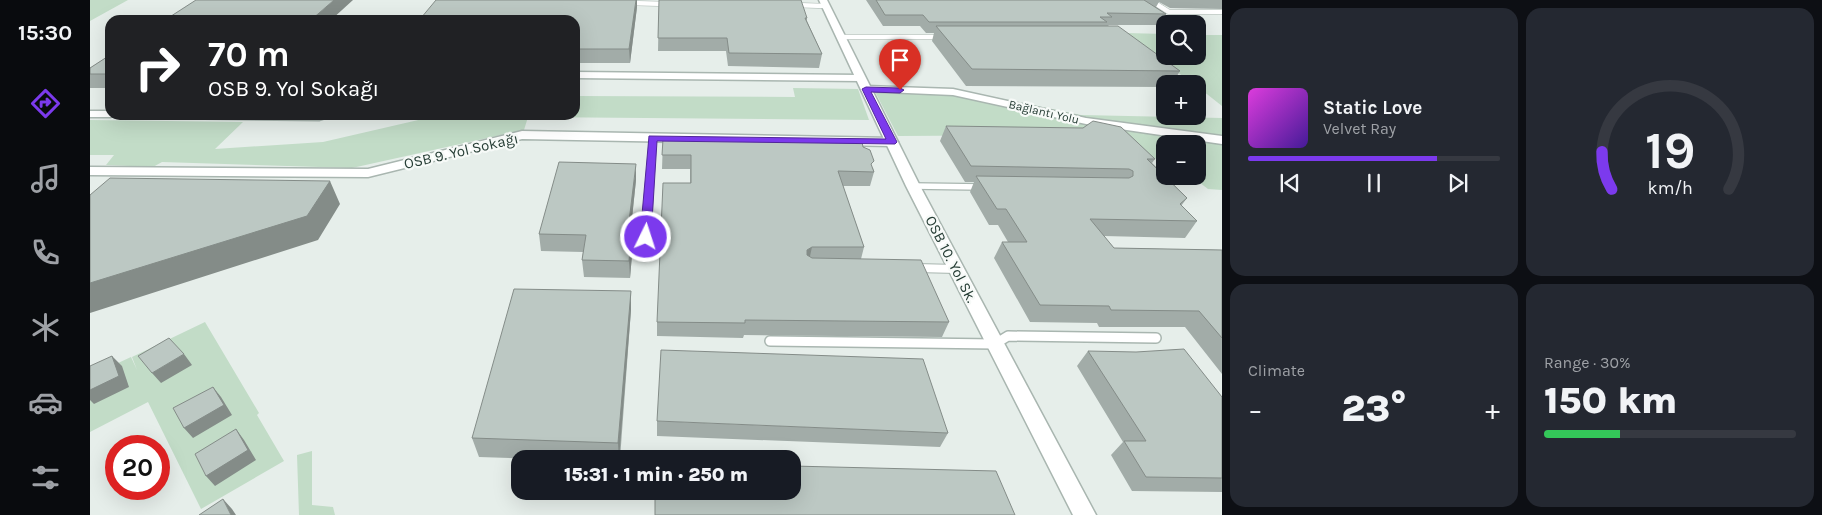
<!DOCTYPE html>
<meta charset="utf-8">
<style>
:root{--surface:#171b24;--page:#242831;--text:#f1f3f6;--muted:#9ea1a6;--line:#363941;--accent:#7c3aed}
body{margin:0;font-family:Karla,sans-serif;background:var(--page);color:var(--text);height:100vh;display:flex;flex-direction:column;font-size:19px;white-space:nowrap}
*{box-sizing:border-box;margin:0}
p{font-size:16px;color:var(--muted)}
.icon{flex:none;width:28px;height:28px;fill:none;stroke:currentColor;stroke-width:2;stroke-linecap:round;stroke-linejoin:round}
.map{position:relative;flex:1;overflow:hidden}
.details{display:flex;flex-direction:column;gap:8px;padding:8px;background:#0d0f14;width:600px}
.details>*{flex:none}
.hud{position:absolute;left:15px;top:15px;width:475px;height:105px;border-radius:15px;box-shadow:0 5px 20px #0002;background:#202124;color:#fff;overflow:hidden}
.tools{position:absolute;left:1066px;top:15px;display:grid;gap:10px}
.tools a{display:grid;place-items:center;width:50px;height:50px;border-radius:10px;background:var(--surface);box-shadow:0 5px 20px #0002;font-size:25px}
.speed{position:absolute;left:15px;top:435px;display:flex;gap:10px;font-size:25px;font-weight:700;text-align:center}
.speed>*{display:grid;place-content:center;width:65px;height:65px;border-radius:50%;background:var(--surface);box-shadow:0 5px 20px #0002;line-height:1}
.speed .limit{border:8px solid #d22;background:#fff;color:#111}
.pin{position:absolute;display:grid;place-items:center;width:42px;height:42px;color:#fff;margin:-51px -21px;border-radius:50% 50% 50% 0;rotate:-45deg;box-shadow:0 0 5px #0007}
.pin .icon{rotate:45deg}
.me{position:absolute;width:55px;margin:-28px;rotate:4deg;stroke-linejoin:round;filter:drop-shadow(0 0 4px #0008)}
.turn{display:flex;align-items:center;gap:18px;height:105px;padding:0 20px;font-size:22px}
.turn .icon{width:65px;height:65px;stroke-width:2.5}
.turn b{display:block;font-size:35px;line-height:42px}
.big{font-size:38px;font-weight:800;line-height:1.1}
.details .widget{flex:1;display:flex;flex-direction:column;justify-content:center;gap:8px;min-width:0;padding:0 18px;border-radius:15px;background:var(--page)}
.details .dial{align-items:center;gap:0}
.dial svg{height:130px;overflow:visible;fill:none;stroke:var(--line);stroke-width:7;stroke-linecap:round;text-anchor:middle}
.dial text{fill:var(--text);stroke:none}
.song{display:flex;align-items:center;gap:15px}
.cover{width:60px;height:60px;border-radius:8px;background:linear-gradient(135deg,hsl(300 70% 55%),hsl(260 70% 35%))}
.played{height:5px;border-radius:2px;background:linear-gradient(90deg,var(--accent) 75%,var(--line) 75%)}
.keys{display:flex;justify-content:space-around;direction:ltr}
.heat{display:flex;justify-content:space-between;align-items:center;font-size:28px;direction:ltr}
.charge{height:8px;border-radius:4px;background:linear-gradient(90deg,#34c759 30%,var(--line) 0)}
.details .tiles{flex:1;display:grid;gap:8px;grid-template-columns:repeat(2,1fr)}
.trip{position:absolute;left:421px;top:450px;width:290px;height:50px;border-radius:15px;background:var(--surface);box-shadow:0 5px 20px #0002;font-weight:800;line-height:50px;text-align:center}
main{display:flex;flex:1;min-height:0}
.dock{display:flex;flex-direction:column;width:90px;justify-content:space-around;align-items:center;background:#090b0e;color:var(--muted)}
.dock .icon{width:35px;height:35px}
.dock .on{color:var(--accent)}
.dock b{font-size:22px;color:var(--text)}
.map>svg:first-child{display:block}
.green{fill:#c2dcc7}
.lines{fill:none;stroke-linecap:round;stroke-linejoin:round}
.service-far3-casing{stroke:#a9b6b0;stroke-width:5.5}
.service-far2-casing{stroke:#a9b6b0;stroke-width:8}
.service-far1-casing{stroke:#a9b6b0;stroke-width:10}
.service-casing{stroke:#a9b6b0;stroke-width:12}
.minor-casing{stroke:#a9b6b0;stroke-width:3}
.tertiary-casing{stroke:#a9b6b0;stroke-width:3}
.service-far3{stroke:#fff;stroke-width:4.5}
.service-far2{stroke:#fff;stroke-width:5.5}
.service-far1{stroke:#fff;stroke-width:8}
.service{stroke:#fff;stroke-width:9}
.minor{fill:#fff;fill-rule:evenodd}
.tertiary{fill:#fff;fill-rule:evenodd}
.wall{fill:#a2aca8}
.shaded-wall{fill:#848c88}
.building{fill:#bcc8c3;stroke:#848c88}
.route{fill:#7c3aed;stroke:#51269a}
.labels{text-anchor:middle;dominant-baseline:central;stroke-width:4.5;stroke-linejoin:round;paint-order:stroke}
.far-street-label{font-size:12px;fill:#273e36;stroke:#f7faf8}
.street-label{font-size:15px;fill:#273e36;stroke:#f7faf8}
</style>
<main>
<nav class="dock">
<b>15:30</b>
<svg class="icon on" aria-label="directions" viewBox="0 0 24 24"><path d="M12 3l9 9-9 9-9-9zM9 14v-3h6M13 9l2 2-2 2"/></svg>
<svg class="icon" aria-label="music" viewBox="0 0 24 24"><path d="M9 18V5l10-2v13"/><circle cx="6" cy="18" r="3"/><circle cx="16" cy="16" r="3"/></svg>
<svg class="icon" aria-label="phone" viewBox="0 0 24 24"><path d="M5 4h4l2 5-3 2q2 4 5 5l2-3 5 2v4C11 20 4 13 5 4z"/></svg>
<svg class="icon" aria-label="climate" viewBox="0 0 24 24"><path d="M12 3v18M4 7l16 10M4 17L20 7"/></svg>
<svg class="icon" aria-label="car" viewBox="0 0 24 24"><path d="M5 17H2v-5l4-1 3-4h7l3 4 3 1v5h-3M9 17h6M6 11h13"/><circle cx="7" cy="17" r="2"/><circle cx="17" cy="17" r="2"/></svg>
<svg class="icon" aria-label="filters" viewBox="0 0 24 24"><path d="M4 7h16M4 17h16"/><circle cx="9" cy="7" r="2"/><circle cx="15" cy="17" r="2"/></svg>
</nav>
<div class="map">
<svg width="1132" height="515" viewBox="0 0 1132 515">
<rect width="100%" height="100%" fill="#e6eeea"/>
<path class="green" d="M 0,0 L 38,0 L 0,21 Z
M 1036,33 L 1075,34 L 1075,56 L 1108,56 L 1108,35 L 1132,35 L 1132,106 L 1108,87 L 1108,84 L 1103,84 Z
M 782,86 L 860,88 L 991,115 L 1132,118 L 1132,190 L 1118,189 L 1101,176 L 1108,176 L 1108,144 L 1075,144 L 1075,162 L 997,135 L 808,136 Z
M 703,88 L 768,89 L 779,120 L 438,117 L 434,130 L 262,168 L 72,162 L 63,167 L 16,165 L 24,155 L 0,155 L 0,120 L 153,122 L 125,149 L 233,142 L 350,115 L 485,115 L 485,96 L 705,97 Z
M 115,322 L 169,413 L 167,415 L 194,461 L 111,509 L 58,402 L 0,432 L 0,376 L 41,357 L 47,370 L 42,357 Z
M 222,451 L 222,505 L 243,507 L 245,515 L 209,515 L 207,455 Z"/>
<g class="lines">
<g class="service-far3-casing">
<path id="service-far3" d="M 1060,0 L 1079,12 L 1132,12
M 538,3 L 579,4
M 703,5 L 736,6
M 1066,15 L 1079,24
M 751,37 L 852,37"/>
</g>
<g class="service-far2-casing">
<path id="service-far2" d="M 823,186 L 892,187
M 559,195 L 563,138"/>
</g>
<g class="service-far1-casing">
<path id="service-far1" d="M 556,237 L 559,194
M 826,268 L 867,269"/>
</g>
<g class="service-casing">
<path id="service" d="M 680,341 L 905,344 L 918,336 L 1066,338"/>
</g>
<g class="minor-casing">
<path id="minor" d="M 485,72 L 770,75 L 775,78 L 770,81 L 485,78 Z
M 776,86 L 863,89 L 996,118 L 1132,136 L 1132,144 L 996,124 L 863,95 L 772,91 L 771,89 Z
M 0,111 L 20,111 L 20,115 L 25,115 L 20,117 L 0,117 Z
M 74,115 L 244,115 L 229,120 L 80,118 Z
M 432,131 L 802,138 L 808,142 L 802,146 L 432,139 L 278,177 L 0,175 L 0,167 L 278,169 Z"/>
</g>
<g class="tertiary-casing">
<path id="tertiary" d="M 729,0 L 737,0 L 830,186 L 1006,515 L 983,515 L 816,186 Z"/>
</g>
<use href="#service-far3" class="service-far3"/>
<use href="#service-far2" class="service-far2"/>
<use href="#service-far1" class="service-far1"/>
<use href="#service" class="service"/>
<use href="#minor" class="minor"/>
<use href="#tertiary" class="tertiary"/>
</g>
<path class="wall" d="M 569,0 L 717,18 L 717,21 L 732,54 L 729,68 L 638,66 L 636,51 L 568,51 Z
M 776,0 L 1132,0 L 1132,9 L 1080,8 L 1069,2 L 1066,7 L 1076,14 L 1070,25 L 1019,25 L 1018,26 L 1090,71 L 1082,84 L 1075,84 L 1075,87 L 876,86 L 842,41 L 844,33 L 836,33 L 830,26 L 793,26 Z
M 547,7 L 540,63 L 485,63 L 485,20 L 331,18 Z
M 20,55 L 20,88 L 0,88 L 0,68 Z
M 856,126 L 1065,159 L 1062,163 L 1097,198 L 1091,206 L 1107,221 L 1095,238 L 1014,236 L 1024,248 L 1132,250 L 1132,374 L 1095,327 L 1009,327 L 1007,323 L 940,322 L 904,258 L 912,242 L 918,242 L 908,225 L 899,225 L 880,192 L 884,182 L 875,182 L 850,141 Z
M 573,139 L 783,168 L 784,172 L 780,186 L 753,186 L 774,247 L 771,259 L 859,322 L 852,337 L 654,335 L 653,338 L 567,336 L 567,322 L 600,183 L 600,169 L 572,169 Z
M 546,180 L 540,238 L 541,238 L 542,255 L 540,278 L 494,277 L 492,260 L 493,252 L 451,251 L 449,234 Z
M 541,291 L 541,310 L 530,459 L 455,459 L 389,457 L 382,438 Z
M 998,351 L 1132,397 L 1132,492 L 1042,491 L 1021,455 L 1033,442 L 987,366 Z
M 567,421 L 858,433 L 850,447 L 567,436 Z"/>
<path class="shaded-wall" d="M 244,0 L 263,0 L 241,20 L 221,20 Z
M 546,0 L 547,0 L 547,7 L 540,63 L 539,49 Z
M 546,164 L 546,180 L 538,255 L 537,238 Z
M 240,181 L 250,204 L 228,240 L 0,313 L 0,283 Z
M 541,238 L 542,255 L 540,278 L 539,261 Z
M 722,247 L 719,261 L 714,265 L 717,250 Z
M 541,291 L 541,310 L 529,459 L 528,443 Z
M 94,354 L 102,365 L 71,383 L 62,373 Z
M 22,356 L 32,366 L 39,387 L 4,404 L 0,400 L 0,390 Z
M 123,387 L 131,397 L 142,415 L 103,438 L 94,428 Z
M 146,429 L 154,440 L 166,460 L 125,486 L 116,476 Z
M 133,499 L 142,509 L 146,515 L 141,515 Z"/>
<path class="building" d="M 106,0 L 244,0 L 221,20 L 75,20 Z
M 346,0 L 546,0 L 539,49 L 485,49 L 485,20 L 255,20 L 257,17 L 331,18 Z
M 569,0 L 711,0 L 717,18 L 715,18 L 732,54 L 639,53 L 637,38 L 568,38 Z
M 786,0 L 1054,0 L 1076,14 L 1017,13 L 1022,17 L 1010,17 L 1017,22 L 839,22 L 833,15 L 795,15 Z
M 846,26 L 1028,26 L 1090,71 L 882,69 Z
M 20,55 L 20,74 L 0,74 L 0,68 Z
M 1003,121 L 1031,127 L 1065,159 L 1057,159 L 1097,198 L 1090,204 L 1107,221 L 1000,219 L 1024,248 L 1132,250 L 1132,338 L 1109,311 L 1021,310 L 1019,306 L 950,305 L 912,242 L 937,242 L 916,209 L 907,209 L 886,176 L 1039,178 L 1043,176 L 1043,171 L 1039,169 L 881,166 L 856,126 L 993,128 Z
M 573,139 L 772,142 L 773,147 L 780,150 L 784,161 L 781,164 L 784,172 L 748,171 L 774,247 L 722,247 L 717,250 L 717,255 L 722,258 L 831,260 L 859,322 L 655,320 L 655,323 L 567,322 L 573,183 L 601,183 L 601,155 L 572,155 Z
M 469,162 L 546,164 L 537,238 L 541,238 L 539,261 L 492,260 L 496,235 L 449,234 Z
M 20,178 L 240,181 L 217,216 L 0,283 L 0,195 Z
M 424,289 L 541,291 L 528,443 L 382,438 Z
M 79,338 L 94,354 L 62,373 L 48,356 Z
M 1094,349 L 1132,397 L 1132,478 L 1056,477 L 1034,441 L 1056,441 L 998,351 L 1046,352 Z
M 571,350 L 833,359 L 858,433 L 567,421 Z
M 22,356 L 29,376 L 0,390 L 0,366 Z
M 123,387 L 134,405 L 94,428 L 83,408 Z
M 146,429 L 158,450 L 116,476 L 105,454 Z
M 702,466 L 906,471 L 925,515 L 565,515 L 565,491 L 702,491 Z
M 133,499 L 141,515 L 109,515 Z"/>
<path class="route" d="M 776,87 L 810,88 L 814,90 L 810,93 L 781,92 L 807,142 L 805,144 L 567,141 L 561,237 L 560,240 L 552,240 L 550,237 L 559,136 L 796,139 L 772,89 Z"/>
<g class="labels">
<g class="far-street-label">
<text transform="translate(954 112) rotate(13)">Bağlantı Yolu</text>
</g>
<g class="street-label">
<text transform="translate(371 151) rotate(-13)">OSB 9. Yol Sokağı</text>
<text transform="translate(861 259) rotate(63)">OSB 10. Yol Sk.</text>
</g>
</g>
</svg>
<div class="tools">
<a><svg class="icon" aria-label="search" viewBox="0 0 24 24"><circle cx="10" cy="10" r="6"/><path d="M15 15l6 6"/></svg></a>
<a>+</a>
<a>−</a>
</div>
<div class="speed"><div class="limit">20</div></div>
<div class="pin" style="left:810px;top:90px;background:#d93025"><svg class="icon" aria-label="arrive" viewBox="0 0 24 24"><path d="M6 21V4h12l-3 4 3 4H6"/></svg></div>
<svg class="me" style="left:556px;top:237px" viewBox="-20 -20 40 40"><circle r="17" fill="#7c3aed" stroke="#fff" stroke-width="3"/><path d="M0-11L8 9 0 5-8 9z" fill="#fff"/></svg>
<div class="trip">15:31 · 1 min · 250 m</div>
<div class="hud">
<div class="turn"><svg class="icon" aria-label="right" viewBox="0 0 24 24"><path d="M7 20v-9h11M14 6l5 5-5 5"/></svg><div><b>70 m</b>OSB 9. Yol Sokağı</div></div>
</div>
</div>
<section class="details">
<div class="tiles">
<div class="widget">
<div class="song"><i class="cover"></i><div><b>Static Love</b><p>Velvet Ray</p></div></div>
<div class="played"></div>
<div class="keys"><svg class="icon" aria-label="previous" viewBox="0 0 24 24"><path d="M18 5L8 12l10 7zM5 5v14"/></svg><svg class="icon" aria-label="pause" viewBox="0 0 24 24"><path d="M8 5v14M16 5v14"/></svg><svg class="icon" aria-label="next" viewBox="0 0 24 24"><path d="M6 5l10 7-10 7zM19 5v14"/></svg></div>
</div>
<div class="widget dial"><svg viewBox="0 0 100 80">
<path d="M14 69A42 42 0 1 1 86 69"/>
<path d="M14 69A42 42 0 0 1 8 46" stroke="#7c3aed"/>
<text x="50" y="56" font-size="32" font-weight="700">19</text>
<text x="50" y="72" font-size="11">km/h</text>
</svg></div>
<div class="widget"><p>Climate</p>
<div class="heat"><a>−</a><b class="big">23°</b><a>+</a></div>
</div>
<div class="widget"><p>Range · 30%</p><b class="big">150 km</b><div class="charge"></div></div>
</div>
</section>
</main>
